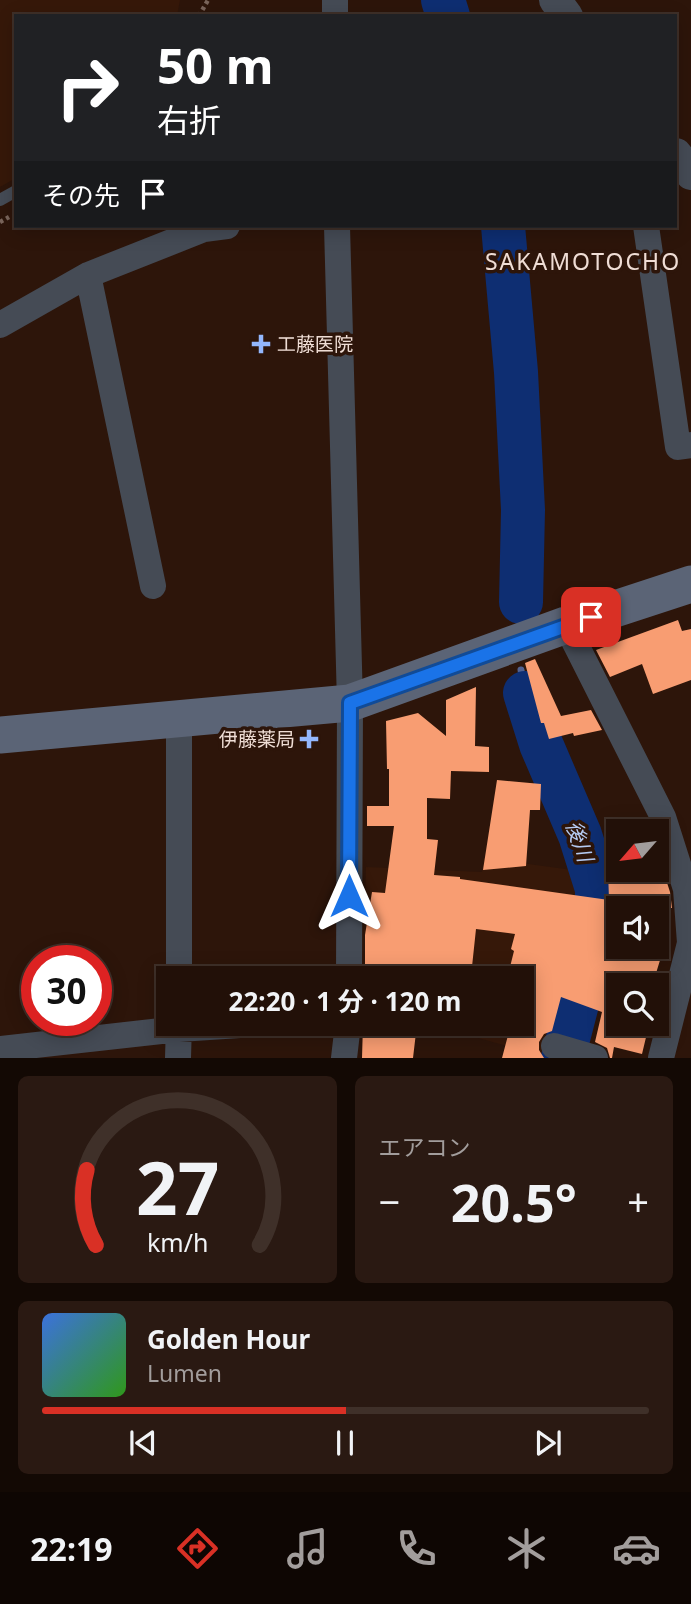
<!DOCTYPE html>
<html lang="ja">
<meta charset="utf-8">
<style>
:root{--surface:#221008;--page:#2a1912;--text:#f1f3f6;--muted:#a29d9c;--line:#3f3029;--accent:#d93025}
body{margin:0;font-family:"Noto Sans","Noto Sans JP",sans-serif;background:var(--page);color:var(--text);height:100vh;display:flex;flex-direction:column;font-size:26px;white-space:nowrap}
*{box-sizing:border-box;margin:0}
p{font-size:23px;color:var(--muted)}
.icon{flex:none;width:38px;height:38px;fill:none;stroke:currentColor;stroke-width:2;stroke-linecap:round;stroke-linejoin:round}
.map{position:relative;height:1058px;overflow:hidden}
.panel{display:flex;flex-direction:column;gap:18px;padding:18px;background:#130904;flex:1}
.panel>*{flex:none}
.guide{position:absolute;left:14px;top:14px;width:663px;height:214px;border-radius:0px;box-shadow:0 4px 18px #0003,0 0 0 2px var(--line);background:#202124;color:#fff;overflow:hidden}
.needle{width:46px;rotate:242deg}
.buttons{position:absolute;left:606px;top:819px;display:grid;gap:14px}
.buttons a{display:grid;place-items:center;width:63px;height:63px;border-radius:0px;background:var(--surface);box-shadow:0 4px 18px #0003,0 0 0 2px var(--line);font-size:35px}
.speed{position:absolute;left:21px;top:945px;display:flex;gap:14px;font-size:35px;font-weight:700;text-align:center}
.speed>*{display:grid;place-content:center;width:91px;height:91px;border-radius:50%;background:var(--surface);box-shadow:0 4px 18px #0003,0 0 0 2px var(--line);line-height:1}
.speed .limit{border:10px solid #d22;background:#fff;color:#111}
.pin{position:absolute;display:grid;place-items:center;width:60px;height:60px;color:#fff;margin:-30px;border-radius:14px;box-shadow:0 4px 10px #0006}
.me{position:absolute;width:77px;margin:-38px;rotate:0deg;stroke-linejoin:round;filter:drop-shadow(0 0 5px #0008)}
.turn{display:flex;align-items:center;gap:24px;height:147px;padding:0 28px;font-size:32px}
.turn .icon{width:91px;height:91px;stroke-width:2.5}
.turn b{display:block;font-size:49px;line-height:60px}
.then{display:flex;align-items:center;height:66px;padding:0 28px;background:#0003;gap:14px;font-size:26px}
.big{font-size:52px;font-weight:700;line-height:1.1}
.panel .tile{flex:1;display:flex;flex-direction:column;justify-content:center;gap:10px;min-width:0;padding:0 24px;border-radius:10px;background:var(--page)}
.panel .dial{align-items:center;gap:0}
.dial svg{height:182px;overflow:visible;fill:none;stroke:var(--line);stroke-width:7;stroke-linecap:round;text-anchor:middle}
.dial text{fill:var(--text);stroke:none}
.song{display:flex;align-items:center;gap:21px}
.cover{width:84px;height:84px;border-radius:10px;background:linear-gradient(135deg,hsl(220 70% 55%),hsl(110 70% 35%))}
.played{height:7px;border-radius:4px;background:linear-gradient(90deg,var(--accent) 50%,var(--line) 50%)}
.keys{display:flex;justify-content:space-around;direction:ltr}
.heat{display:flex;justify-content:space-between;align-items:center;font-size:38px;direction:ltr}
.panel .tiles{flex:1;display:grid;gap:18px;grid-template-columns:1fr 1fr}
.tile:last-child{grid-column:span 2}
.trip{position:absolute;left:156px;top:966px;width:378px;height:70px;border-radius:0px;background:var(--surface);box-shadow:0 4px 18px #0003,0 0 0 2px var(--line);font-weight:700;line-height:70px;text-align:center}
.dock{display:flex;height:112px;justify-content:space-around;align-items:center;background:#0e0603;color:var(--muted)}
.dock .icon{width:49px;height:49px}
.dock .active{color:var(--accent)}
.dock b{font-size:32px;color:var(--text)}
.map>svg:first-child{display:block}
.built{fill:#361809}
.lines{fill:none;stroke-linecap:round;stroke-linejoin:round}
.stream{stroke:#526290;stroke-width:7}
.river{stroke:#0e2e72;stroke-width:44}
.building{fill:#f89d72}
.path{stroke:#7a655b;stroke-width:4.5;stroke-dasharray:3.5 3.5;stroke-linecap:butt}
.service{stroke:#454b55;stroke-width:12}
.minor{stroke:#454b55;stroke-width:26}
.tertiary{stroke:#454b55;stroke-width:32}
.secondary{stroke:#5b6476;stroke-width:37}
.route-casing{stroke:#114b97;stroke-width:18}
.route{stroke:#1a73e8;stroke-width:12}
.poi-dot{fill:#93b7fd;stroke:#2d150a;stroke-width:2.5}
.labels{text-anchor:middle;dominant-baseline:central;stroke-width:7;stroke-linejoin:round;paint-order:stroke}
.poi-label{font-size:19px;fill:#efddd5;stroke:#2d150a;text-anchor:start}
.water-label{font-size:21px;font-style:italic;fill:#b5cbf3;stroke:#2d150a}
.quarter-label{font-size:23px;letter-spacing:2px;fill:#efddd5;stroke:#2d150a}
</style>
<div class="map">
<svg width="691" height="1058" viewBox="0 0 691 1058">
<rect width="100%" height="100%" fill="#2d150a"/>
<path class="built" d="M 0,0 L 180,0 L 177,16 L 16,16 L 16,178 L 0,187 Z
M 484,858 L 580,871 L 586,917 L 578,956 L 550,1058 L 453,1031 L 454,1024 L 522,1024 L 522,978 L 410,978 L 408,943 L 364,932 L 366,867 L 482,872 Z"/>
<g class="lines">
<path class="stream" d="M 521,624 L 521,602
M 521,670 L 525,693"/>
<path class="river" d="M 443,0 L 448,16
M 503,226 L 516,372 L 523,510 L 521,602
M 525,693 L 541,744 L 580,835 L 597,889 L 597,920 L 590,954 L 563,1058"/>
</g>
<path class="building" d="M 678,620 L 682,631 L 691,629 L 691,680 L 653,694 L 642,664 L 610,677 L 596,650 Z
M 535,659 L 561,716 L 591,710 L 602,730 L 574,736 L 573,733 L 549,739 L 544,723 L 541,723 L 525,663 Z
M 476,687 L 475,746 L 489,747 L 489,772 L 451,771 L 450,799 L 427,798 L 427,839 L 438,840 L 434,875 L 460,877 L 460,879 L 609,900 L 608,870 L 656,870 L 656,864 L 661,864 L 670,892 L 672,908 L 618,908 L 618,947 L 627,947 L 661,957 L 653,983 L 618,972 L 618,1024 L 648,1029 L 642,1054 L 614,1047 L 612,1058 L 610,1058 L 607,1048 L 595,1042 L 602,1012 L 561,997 L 552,1031 L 544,1034 L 539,1042 L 539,1050 L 544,1058 L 502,1058 L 511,1024 L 522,1024 L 522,1001 L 528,971 L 510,967 L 514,951 L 511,949 L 515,934 L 476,929 L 471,976 L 465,976 L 465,978 L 365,978 L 365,935 L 372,892 L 385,893 L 394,826 L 367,826 L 367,806 L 389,806 L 389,769 L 387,769 L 386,721 L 418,713 L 446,736 L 446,700 Z
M 497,780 L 541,784 L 540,810 L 530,810 L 526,866 L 483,870 Z
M 363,1024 L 417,1024 L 413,1058 L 362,1058 Z"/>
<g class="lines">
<path class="path" d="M 199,16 L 208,0
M 0,222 L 9,217"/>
<path class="service" d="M 0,200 L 16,191"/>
<path class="minor" d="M 335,0 L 335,16
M 337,226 L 350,703 L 349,978
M 646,226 L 678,447 L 691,445
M 88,275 L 153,586
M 0,325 L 88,275 L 204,229 L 227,226
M 566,625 L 663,817 L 686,889 L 690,943 L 661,1058
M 179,719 L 179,978
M 554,1046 L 595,1058
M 0,1049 L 179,1029 L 256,1024
M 178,1058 L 179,1024
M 344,1058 L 348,1024"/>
<path class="tertiary" d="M 555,0 L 567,16
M 676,154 L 691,174"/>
<path class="secondary" d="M 0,735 L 350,703 L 566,625 L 691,584"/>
</g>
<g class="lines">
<g class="route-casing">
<path id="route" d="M 349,896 L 350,703 L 591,617"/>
</g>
<use href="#route" class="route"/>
</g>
<g class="poi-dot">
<path d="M257.5 333.5h7v7h7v7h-7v7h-7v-7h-7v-7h7z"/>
<path d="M305.5 728.5h7v7h7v7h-7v7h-7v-7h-7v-7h7z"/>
</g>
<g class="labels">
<g class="poi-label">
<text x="277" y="344">工藤医院</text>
<text x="295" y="739" text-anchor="end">伊藤薬局</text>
</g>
<g class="water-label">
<text transform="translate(580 841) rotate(71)">後川</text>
</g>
<g class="quarter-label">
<text x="583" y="261">SAKAMOTOCHO</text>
</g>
</g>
</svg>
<div class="buttons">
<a><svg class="needle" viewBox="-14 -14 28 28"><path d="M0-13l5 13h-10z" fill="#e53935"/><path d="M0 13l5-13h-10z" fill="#a29d9c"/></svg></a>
<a><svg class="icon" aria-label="sound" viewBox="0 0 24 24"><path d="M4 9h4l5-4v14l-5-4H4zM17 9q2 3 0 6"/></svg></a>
<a><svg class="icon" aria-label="search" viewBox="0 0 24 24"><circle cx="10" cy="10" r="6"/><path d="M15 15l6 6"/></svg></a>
</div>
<div class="speed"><div class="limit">30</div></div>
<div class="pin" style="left:591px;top:617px;background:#d93025"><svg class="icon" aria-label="arrive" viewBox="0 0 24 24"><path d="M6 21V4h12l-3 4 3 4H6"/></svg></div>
<svg class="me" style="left:349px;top:896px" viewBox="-20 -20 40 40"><path d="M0-17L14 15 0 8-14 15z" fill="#1a73e8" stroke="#fff" stroke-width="4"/></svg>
<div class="trip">22:20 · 1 分 · 120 m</div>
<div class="guide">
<div class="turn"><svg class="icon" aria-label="right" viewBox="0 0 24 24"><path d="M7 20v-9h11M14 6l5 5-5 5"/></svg><div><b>50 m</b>右折</div></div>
<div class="then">その先<svg class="icon" aria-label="arrive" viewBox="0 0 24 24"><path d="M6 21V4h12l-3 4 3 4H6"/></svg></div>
</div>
</div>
<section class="panel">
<div class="tiles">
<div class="tile dial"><svg viewBox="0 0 100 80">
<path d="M14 69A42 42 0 1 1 86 69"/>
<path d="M14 69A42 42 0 0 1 10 36" stroke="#d93025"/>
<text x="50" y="56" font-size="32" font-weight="700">27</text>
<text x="50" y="72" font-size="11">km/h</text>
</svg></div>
<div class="tile"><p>エアコン</p>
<div class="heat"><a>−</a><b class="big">20.5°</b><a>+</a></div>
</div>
<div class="tile">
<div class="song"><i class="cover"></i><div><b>Golden Hour</b><p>Lumen</p></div></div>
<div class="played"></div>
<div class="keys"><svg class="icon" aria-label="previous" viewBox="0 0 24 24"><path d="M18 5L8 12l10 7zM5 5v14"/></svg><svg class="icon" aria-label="pause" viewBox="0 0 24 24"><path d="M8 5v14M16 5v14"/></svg><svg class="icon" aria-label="next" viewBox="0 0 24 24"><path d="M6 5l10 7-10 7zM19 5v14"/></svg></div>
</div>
</div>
</section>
<nav class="dock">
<b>22:19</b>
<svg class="icon active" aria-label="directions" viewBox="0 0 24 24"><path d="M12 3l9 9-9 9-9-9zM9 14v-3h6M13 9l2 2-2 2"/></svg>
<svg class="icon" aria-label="music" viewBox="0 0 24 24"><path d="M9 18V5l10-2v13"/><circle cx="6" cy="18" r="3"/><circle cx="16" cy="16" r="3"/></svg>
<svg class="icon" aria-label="phone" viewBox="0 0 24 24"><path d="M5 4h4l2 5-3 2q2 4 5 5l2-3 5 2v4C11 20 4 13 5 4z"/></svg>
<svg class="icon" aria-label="climate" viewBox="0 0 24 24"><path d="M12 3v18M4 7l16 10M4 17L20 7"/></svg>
<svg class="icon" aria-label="car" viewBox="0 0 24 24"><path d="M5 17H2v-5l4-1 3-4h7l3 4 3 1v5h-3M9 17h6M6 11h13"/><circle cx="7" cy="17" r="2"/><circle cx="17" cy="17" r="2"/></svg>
</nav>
